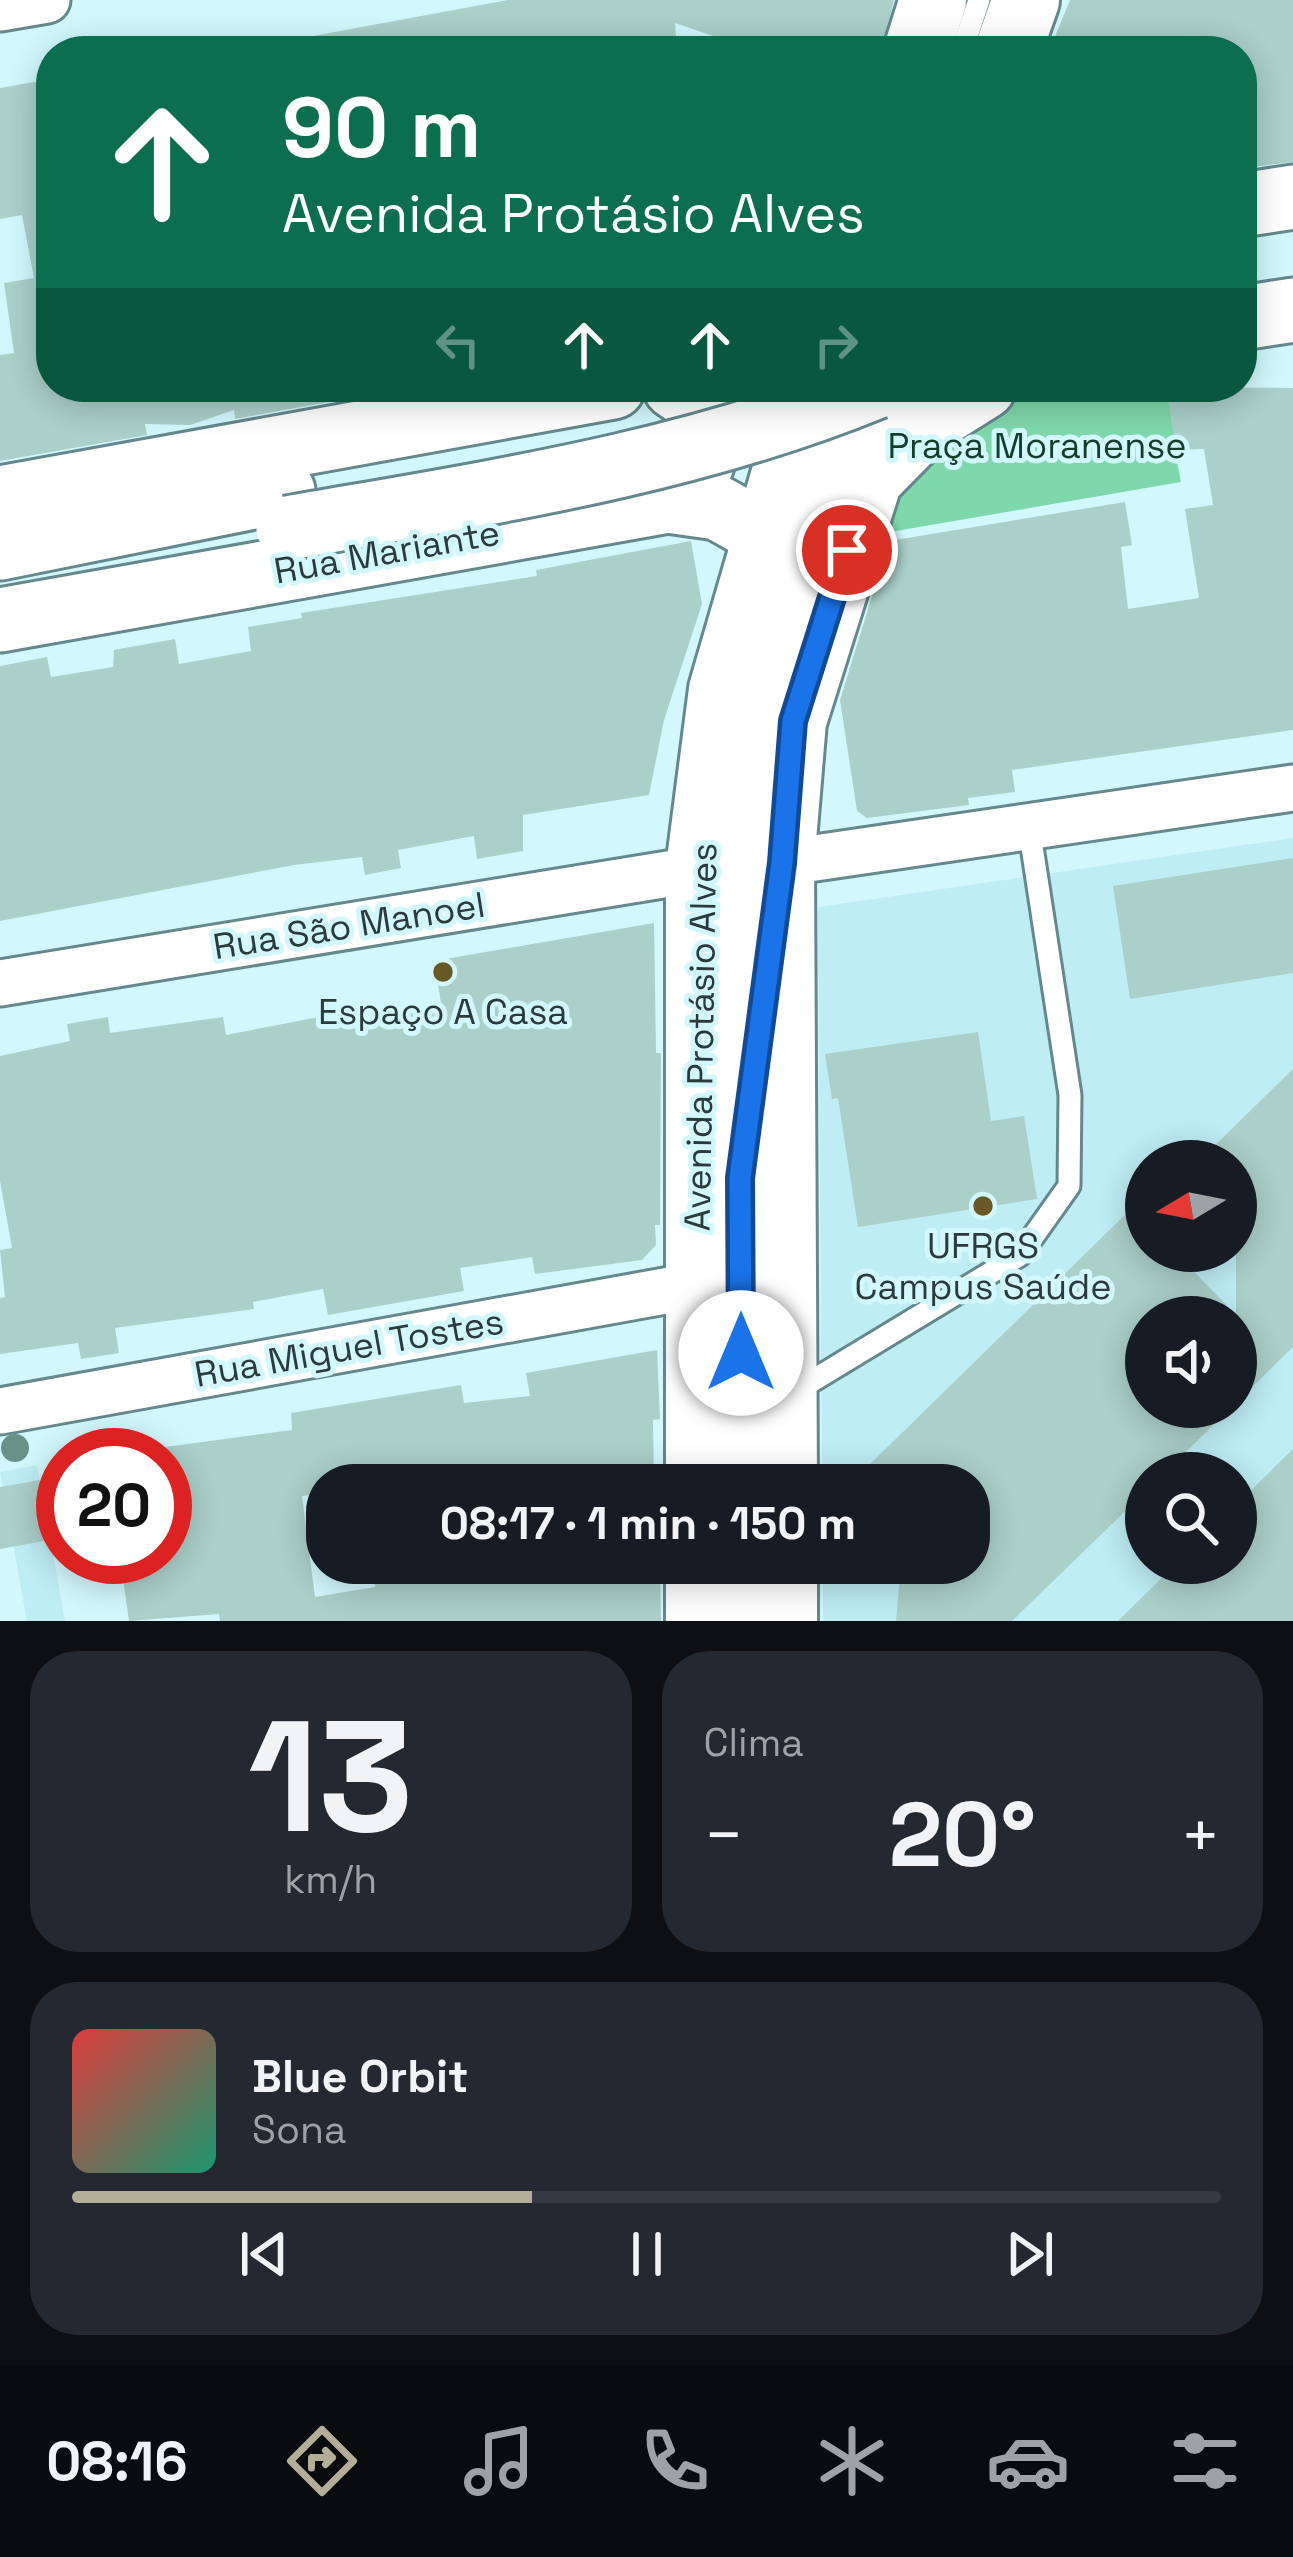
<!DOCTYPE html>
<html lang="pt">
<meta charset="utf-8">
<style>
:root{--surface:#171b24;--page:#242831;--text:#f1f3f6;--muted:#9ea1a6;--line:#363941;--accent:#b3ae98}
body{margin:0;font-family:"Space Grotesk",sans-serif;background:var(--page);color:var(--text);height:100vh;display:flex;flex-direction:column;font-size:45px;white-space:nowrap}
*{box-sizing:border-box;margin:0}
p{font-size:39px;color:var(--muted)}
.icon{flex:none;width:66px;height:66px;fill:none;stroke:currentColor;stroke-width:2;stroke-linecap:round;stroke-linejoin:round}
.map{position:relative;height:1621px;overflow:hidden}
.drawer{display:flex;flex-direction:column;gap:30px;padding:30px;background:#0d0f14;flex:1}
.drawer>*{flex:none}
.hud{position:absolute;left:36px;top:36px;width:1221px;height:366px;border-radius:48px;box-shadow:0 6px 30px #0003;background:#0b6e4f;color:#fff;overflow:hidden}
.needle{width:78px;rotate:260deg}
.controls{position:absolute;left:1125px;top:1140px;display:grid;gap:24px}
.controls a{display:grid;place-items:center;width:132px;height:132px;border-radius:50%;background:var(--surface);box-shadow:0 6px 30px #0003;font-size:60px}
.speed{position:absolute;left:36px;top:1428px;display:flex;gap:24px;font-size:60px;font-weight:700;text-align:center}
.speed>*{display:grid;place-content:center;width:156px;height:156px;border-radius:50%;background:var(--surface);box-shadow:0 6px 30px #0003;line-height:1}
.speed .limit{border:18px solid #d22;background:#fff;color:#111}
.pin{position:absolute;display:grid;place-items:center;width:102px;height:102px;color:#fff;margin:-51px;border:6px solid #fff;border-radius:50%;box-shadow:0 3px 12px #0007}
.me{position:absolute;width:132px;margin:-66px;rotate:0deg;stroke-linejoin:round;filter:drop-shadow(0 0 9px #0008)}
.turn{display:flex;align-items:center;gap:42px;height:252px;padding:0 48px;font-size:54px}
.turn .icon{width:156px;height:156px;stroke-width:2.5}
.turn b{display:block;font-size:84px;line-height:102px}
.lanes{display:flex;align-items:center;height:114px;padding:0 48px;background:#0003;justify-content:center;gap:60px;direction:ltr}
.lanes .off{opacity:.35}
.big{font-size:90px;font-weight:800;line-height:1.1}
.drawer .widget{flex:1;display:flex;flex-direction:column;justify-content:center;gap:18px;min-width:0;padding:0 42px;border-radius:48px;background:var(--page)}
.drawer .dial{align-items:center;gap:0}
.dial b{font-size:156px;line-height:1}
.song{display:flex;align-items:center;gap:36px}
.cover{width:144px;height:144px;border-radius:18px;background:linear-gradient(135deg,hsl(0 70% 55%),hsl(160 70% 35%))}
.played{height:12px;border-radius:6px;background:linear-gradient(90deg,var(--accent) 40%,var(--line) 40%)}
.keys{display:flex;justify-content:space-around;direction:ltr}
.heat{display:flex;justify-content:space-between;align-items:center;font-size:66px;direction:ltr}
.drawer .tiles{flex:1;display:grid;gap:30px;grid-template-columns:1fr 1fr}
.widget:last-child{grid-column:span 2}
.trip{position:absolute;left:306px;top:1464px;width:684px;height:120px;border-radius:48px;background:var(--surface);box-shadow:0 6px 30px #0003;font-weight:800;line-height:120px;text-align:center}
.menu{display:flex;height:192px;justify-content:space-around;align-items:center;background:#090b0e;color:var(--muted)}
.menu .icon{width:84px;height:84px}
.menu .selected{color:var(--accent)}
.menu b{font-size:54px;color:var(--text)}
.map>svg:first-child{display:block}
.built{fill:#beedf4;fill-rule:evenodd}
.green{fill:#7fd8ab}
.building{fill:#abcfc9}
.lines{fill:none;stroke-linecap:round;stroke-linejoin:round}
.lane-casing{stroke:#65888d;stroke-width:27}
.street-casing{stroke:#65888d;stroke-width:51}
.secondary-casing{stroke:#65888d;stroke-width:69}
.primary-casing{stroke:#65888d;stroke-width:72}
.lane{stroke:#fff;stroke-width:21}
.street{stroke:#fff;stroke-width:45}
.secondary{stroke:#fff;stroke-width:63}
.primary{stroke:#fff;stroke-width:66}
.secondary-bridge-casing{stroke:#65888d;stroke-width:69;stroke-linecap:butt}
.secondary-bridge{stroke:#fff;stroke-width:63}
.tree{fill:#689289}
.route-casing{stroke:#114b97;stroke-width:30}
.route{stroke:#1a73e8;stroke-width:21}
.poi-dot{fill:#685926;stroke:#d2f8fd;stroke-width:4.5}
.labels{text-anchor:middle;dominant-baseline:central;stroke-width:10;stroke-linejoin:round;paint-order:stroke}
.park-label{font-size:36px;fill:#123e2a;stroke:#d2f8fd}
.street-label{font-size:36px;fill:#2b3a3c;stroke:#d2f8fd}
.poi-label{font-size:36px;fill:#2b3a3c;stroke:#d2f8fd}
</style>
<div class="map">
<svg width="1293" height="1621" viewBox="0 0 1293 1621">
<rect width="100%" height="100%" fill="#d2f8fd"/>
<path class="built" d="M 1293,838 L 1293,1621 L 823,1621 L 823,1563 L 969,1563 L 969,1485 L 822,1485 L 818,907 ZM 1146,1161 L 1236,1161 L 1236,1251 L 1146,1251 ZM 1146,1317 L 1236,1317 L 1236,1407 L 1146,1407 ZM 1146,1473 L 1236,1473 L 1236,1563 L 1146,1563 Z
M 37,1465 L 65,1621 L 27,1621 L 0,1472 Z"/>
<path class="green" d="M 1017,387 L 1187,387 L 1197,436 L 1173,441 L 1181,482 L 867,536 L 897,462 Z"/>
<path class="building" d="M 508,0 L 894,0 L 881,51 L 757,51 L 675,23 L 677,51 L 314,51 L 313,36 Z
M 1070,0 L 1293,0 L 1293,162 L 1243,168 L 1242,51 L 1049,51 Z
M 51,79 L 51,387 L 411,387 L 235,419 L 234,410 L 190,425 L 145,424 L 147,435 L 0,461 L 0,355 L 14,353 L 4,283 L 34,278 L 22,215 L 0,219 L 0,88 Z
M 1166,387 L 1293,388 L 1293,730 L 1012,770 L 1015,792 L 968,798 L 969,805 L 867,818 L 857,811 L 840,700 L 889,541 L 1125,502 L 1132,545 L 1121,547 L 1128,609 L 1199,598 L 1185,509 L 1213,505 L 1204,449 L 1176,450 Z
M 691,541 L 702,604 L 664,720 L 649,795 L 523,815 L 523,851 L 477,859 L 474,836 L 398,850 L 401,868 L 365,875 L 362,857 L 294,865 L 0,921 L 0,666 L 47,657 L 51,677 L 113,667 L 114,650 L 175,639 L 179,664 L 251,651 L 248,627 L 302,618 L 301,613 L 537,576 L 536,570 Z
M 1293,858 L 1293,973 L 1130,999 L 1113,886 Z
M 654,923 L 656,1053 L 661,1053 L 660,1225 L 655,1225 L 656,1245 L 642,1260 L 535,1274 L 532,1257 L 460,1268 L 464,1291 L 328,1315 L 323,1289 L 253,1302 L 254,1309 L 115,1328 L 119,1353 L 81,1359 L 78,1343 L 0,1354 L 0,1298 L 5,1297 L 0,1250 L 12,1248 L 0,1181 L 0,1056 L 70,1041 L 67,1024 L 108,1017 L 110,1033 L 223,1017 L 226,1035 L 355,1010 L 357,1020 L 442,1009 L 434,961 Z
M 978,1032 L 991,1121 L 1024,1116 L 1037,1199 L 858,1227 L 838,1098 L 832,1099 L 825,1054 Z
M 1293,1069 L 1293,1347 L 1236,1403 L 1236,1317 L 1146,1317 L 1146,1407 L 1232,1407 L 1164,1473 L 1146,1473 L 1146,1491 L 1012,1621 L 896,1621 L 901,1563 L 969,1563 L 969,1485 L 878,1485 L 864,1470 L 1132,1208 L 1146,1222 L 1146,1251 L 1174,1251 L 1236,1315 L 1236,1161 L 1199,1161 Z
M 657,1350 L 660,1419 L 653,1420 L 654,1485 L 327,1485 L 327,1493 L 302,1496 L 315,1597 L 375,1587 L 371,1563 L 417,1563 L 419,1578 L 490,1563 L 660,1563 L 661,1621 L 220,1621 L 219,1614 L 129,1621 L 120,1557 L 165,1557 L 165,1447 L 292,1430 L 291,1413 L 461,1385 L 464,1403 L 530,1396 L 526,1373 Z
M 1293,1449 L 1293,1621 L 1118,1621 L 1177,1563 L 1236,1563 L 1236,1505 Z
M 40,1480 L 50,1540 L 0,1549 L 0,1487 Z"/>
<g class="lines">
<g class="lane-casing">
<path id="lane" d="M 962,51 L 979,0
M 794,1392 L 1020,1255 L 1069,1186 L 1070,1095 L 1029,827
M 741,1485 L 740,866 L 757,705 L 849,408
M 742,1563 L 742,1621"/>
</g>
<g class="street-casing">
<path id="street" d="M 0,8 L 47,0
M 781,863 L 1293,788
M 0,983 L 699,869
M 0,1411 L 698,1285"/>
</g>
<g class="secondary-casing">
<path id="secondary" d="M 1242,205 L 1293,197
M 1242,318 L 1293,310
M 675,387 C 716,411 715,458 685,491
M 869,481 L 925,424 L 984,387
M 0,498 L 613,387
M 0,548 L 283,491
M 0,620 L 668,501 L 718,508 L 768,536"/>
</g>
<g class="primary-casing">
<path id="primary" d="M 917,51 L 933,0
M 1008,51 L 1026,0
M 699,1485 L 699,869 L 722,690 L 810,387
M 784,1485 L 781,863 L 793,721 L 898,387
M 699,1563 L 699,1621
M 784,1563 L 784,1621"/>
</g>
<use href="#lane" class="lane"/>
<use href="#street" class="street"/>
<use href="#secondary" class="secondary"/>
<use href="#primary" class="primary"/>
<g class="secondary-bridge-casing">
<path id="secondary-bridge" d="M 288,528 C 487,493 687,464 875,387"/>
</g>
<use href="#secondary-bridge" class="secondary-bridge"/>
</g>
<circle class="tree" cx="15" cy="1448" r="14"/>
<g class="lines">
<g class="route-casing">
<path id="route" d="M 741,1353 L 740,1178 L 782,863 L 793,721 L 847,550"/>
</g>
<use href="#route" class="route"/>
</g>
<g class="poi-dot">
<circle cx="443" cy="972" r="12"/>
<circle cx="983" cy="1206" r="12"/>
</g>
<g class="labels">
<g class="park-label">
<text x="1037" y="446">Praça Moranense</text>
</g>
<g class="street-label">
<text transform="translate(387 552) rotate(-10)">Rua Mariante</text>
<text transform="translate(349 926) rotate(-9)">Rua São Manoel</text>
<text transform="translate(701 1037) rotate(-89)">Avenida Protásio Alves</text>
<text transform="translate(349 1348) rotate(-10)">Rua Miguel Tostes</text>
</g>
<g class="poi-label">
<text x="443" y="1012">Espaço A Casa</text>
<text x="983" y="1246">UFRGS<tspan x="983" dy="41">Campus Saúde</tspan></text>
</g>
</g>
</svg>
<div class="controls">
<a><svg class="needle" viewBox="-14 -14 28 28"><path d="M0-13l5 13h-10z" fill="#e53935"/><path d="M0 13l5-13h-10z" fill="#9ea1a6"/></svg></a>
<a><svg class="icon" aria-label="sound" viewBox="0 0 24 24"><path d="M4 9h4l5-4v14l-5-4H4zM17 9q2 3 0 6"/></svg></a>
<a><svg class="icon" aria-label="search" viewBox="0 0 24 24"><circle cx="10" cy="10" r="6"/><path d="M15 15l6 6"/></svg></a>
</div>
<div class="speed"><div class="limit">20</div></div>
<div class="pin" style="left:847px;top:550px;background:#d93025"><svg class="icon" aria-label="arrive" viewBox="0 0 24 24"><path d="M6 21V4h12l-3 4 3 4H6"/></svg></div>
<svg class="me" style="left:741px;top:1353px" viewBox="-20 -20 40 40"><circle r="19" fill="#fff"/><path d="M0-13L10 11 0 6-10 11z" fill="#1a73e8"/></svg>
<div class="trip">08:17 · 1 min · 150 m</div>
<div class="hud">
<div class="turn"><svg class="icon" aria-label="ahead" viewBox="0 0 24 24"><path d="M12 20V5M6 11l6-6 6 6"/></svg><div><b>90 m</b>Avenida Protásio Alves</div></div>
<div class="lanes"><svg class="icon off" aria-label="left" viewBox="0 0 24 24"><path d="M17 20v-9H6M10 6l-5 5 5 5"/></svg><svg class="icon" aria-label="ahead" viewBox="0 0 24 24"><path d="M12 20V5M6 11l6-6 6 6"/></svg><svg class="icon" aria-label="ahead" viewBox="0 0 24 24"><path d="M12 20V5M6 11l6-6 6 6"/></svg><svg class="icon off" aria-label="right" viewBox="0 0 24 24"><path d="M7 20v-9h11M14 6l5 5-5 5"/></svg></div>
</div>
</div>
<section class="drawer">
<div class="tiles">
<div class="widget dial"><b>13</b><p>km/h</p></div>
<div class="widget"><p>Clima</p>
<div class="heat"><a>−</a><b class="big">20°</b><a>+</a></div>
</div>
<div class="widget">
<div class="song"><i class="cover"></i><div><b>Blue Orbit</b><p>Sona</p></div></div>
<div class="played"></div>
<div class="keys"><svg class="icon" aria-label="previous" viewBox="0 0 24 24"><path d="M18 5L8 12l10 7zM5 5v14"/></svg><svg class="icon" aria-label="pause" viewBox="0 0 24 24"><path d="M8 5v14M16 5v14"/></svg><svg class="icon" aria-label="next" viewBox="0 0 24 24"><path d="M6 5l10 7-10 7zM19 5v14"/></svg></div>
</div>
</div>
</section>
<nav class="menu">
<b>08:16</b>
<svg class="icon selected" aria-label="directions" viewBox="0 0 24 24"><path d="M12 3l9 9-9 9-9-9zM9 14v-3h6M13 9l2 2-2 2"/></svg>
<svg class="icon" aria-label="music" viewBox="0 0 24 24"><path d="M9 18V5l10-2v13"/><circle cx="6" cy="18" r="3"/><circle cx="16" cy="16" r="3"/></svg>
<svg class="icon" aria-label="phone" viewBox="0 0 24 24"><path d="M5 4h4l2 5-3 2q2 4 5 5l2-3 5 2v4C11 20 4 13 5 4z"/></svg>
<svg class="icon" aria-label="climate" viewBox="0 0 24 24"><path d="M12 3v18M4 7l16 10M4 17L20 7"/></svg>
<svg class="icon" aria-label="car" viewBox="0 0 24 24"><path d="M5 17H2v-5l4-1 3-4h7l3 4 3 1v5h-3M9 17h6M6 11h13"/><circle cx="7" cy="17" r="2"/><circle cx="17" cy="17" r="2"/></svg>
<svg class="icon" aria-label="filters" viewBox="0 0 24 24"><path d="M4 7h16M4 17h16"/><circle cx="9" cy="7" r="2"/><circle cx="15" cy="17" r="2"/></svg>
</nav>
